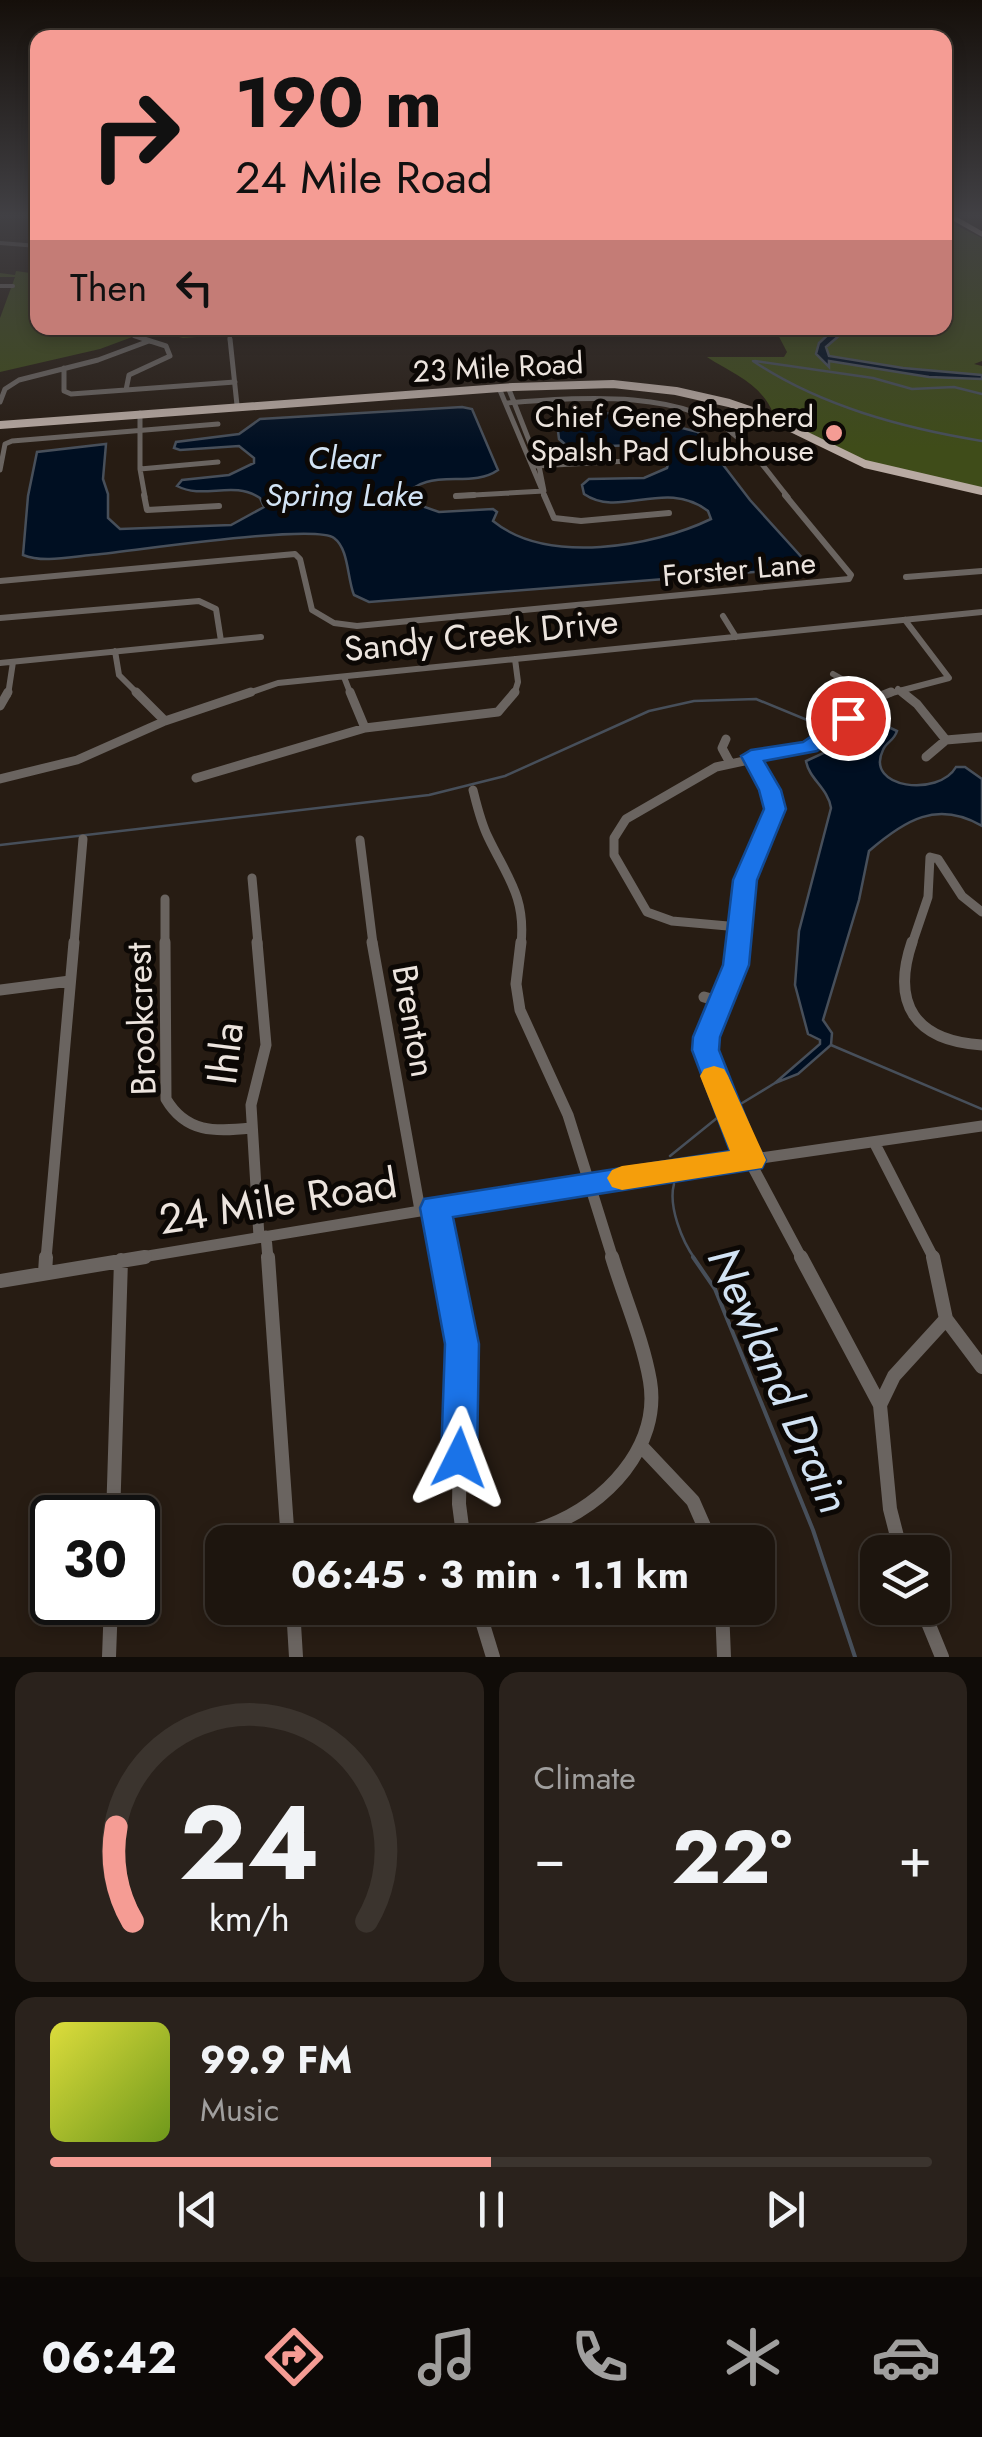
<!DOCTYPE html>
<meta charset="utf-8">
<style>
:root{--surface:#1d150e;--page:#2a221c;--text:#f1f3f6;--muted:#a09f9e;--line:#3b342e;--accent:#f59c94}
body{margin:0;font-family:Jost,sans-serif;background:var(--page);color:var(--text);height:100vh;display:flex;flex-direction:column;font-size:38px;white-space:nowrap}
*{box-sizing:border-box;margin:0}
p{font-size:32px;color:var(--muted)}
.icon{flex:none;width:55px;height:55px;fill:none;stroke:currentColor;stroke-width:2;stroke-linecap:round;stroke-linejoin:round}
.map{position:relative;height:1657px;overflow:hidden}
.details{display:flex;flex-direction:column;gap:15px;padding:15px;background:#100c08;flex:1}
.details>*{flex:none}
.guide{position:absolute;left:30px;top:30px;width:922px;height:305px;border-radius:20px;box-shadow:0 5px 15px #0003,0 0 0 2px var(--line);background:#f59c94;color:#111;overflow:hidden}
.tools{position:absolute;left:860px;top:1535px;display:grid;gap:20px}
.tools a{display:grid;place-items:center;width:90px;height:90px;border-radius:20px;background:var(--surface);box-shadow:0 5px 15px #0003,0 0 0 2px var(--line);font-size:50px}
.speed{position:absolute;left:30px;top:1495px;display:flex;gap:20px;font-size:50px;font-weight:700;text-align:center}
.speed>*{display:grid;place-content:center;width:130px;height:130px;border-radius:50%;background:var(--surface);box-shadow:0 5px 15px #0003,0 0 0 2px var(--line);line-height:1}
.speed .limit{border:5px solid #111;border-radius:15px;background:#fff;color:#111}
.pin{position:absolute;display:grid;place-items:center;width:85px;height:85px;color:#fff;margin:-42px;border:5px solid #fff;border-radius:50%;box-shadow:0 2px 10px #0007}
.me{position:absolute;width:110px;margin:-55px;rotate:3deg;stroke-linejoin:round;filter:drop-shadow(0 0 8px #0008)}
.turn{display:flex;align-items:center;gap:35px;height:210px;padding:0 40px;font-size:45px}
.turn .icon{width:130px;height:130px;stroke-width:2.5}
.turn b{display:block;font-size:70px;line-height:85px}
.then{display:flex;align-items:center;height:95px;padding:0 40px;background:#0003;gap:20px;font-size:38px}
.big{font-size:75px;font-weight:700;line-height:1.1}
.details .card{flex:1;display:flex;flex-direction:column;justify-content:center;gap:15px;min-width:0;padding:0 35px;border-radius:20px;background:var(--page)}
.details .dial{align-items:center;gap:0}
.dial svg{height:260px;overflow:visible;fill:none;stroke:var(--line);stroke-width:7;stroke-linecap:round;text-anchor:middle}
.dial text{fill:var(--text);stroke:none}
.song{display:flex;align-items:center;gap:30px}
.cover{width:120px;height:120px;border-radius:15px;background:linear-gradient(135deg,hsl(60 70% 55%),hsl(80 70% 35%))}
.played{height:10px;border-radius:5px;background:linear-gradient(90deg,var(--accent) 50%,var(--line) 50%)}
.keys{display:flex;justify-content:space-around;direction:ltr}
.heat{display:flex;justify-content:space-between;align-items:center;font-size:55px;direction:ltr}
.details .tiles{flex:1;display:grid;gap:15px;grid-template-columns:1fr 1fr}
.card:last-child{grid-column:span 2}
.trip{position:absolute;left:205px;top:1525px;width:570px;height:100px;border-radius:20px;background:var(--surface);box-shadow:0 5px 15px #0003,0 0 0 2px var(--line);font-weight:700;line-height:100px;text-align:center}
.tab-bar{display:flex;height:160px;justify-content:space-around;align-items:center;background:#0c0806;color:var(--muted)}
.tab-bar .icon{width:70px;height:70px}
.tab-bar .on{color:var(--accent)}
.tab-bar b{font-size:45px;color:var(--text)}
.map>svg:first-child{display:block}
.green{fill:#3f4c19}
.water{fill:#000f22;stroke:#474f5a;stroke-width:2.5}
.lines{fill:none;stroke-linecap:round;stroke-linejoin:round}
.stream-far1{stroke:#474f5a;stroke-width:2.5}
.stream{stroke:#474f5a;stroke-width:4}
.minor-far5{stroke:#6a6460;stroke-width:4}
.minor-far4{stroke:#6a6460;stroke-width:5}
.minor-far3{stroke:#6a6460;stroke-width:6}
.minor-far2{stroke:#6a6460;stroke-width:9}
.minor-far1{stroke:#6a6460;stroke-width:11}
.minor{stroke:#6a6460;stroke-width:14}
.major-far1{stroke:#b8aaa2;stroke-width:5}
.major{stroke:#b8aaa2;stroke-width:8}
.route{fill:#1a73e8;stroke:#114b97;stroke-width:2.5}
.slow{fill:#f59e0b}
.poi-dot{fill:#f59c94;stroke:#0c0805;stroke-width:4}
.labels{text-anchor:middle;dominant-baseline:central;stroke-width:10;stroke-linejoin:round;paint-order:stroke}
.far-street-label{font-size:30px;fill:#ece4de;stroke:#0c0805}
.far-poi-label{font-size:30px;fill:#ece4de;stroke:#0c0805;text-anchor:end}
.far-water-label{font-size:32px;font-style:italic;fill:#d2e3f4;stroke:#0c0805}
.street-label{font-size:35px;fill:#ece4de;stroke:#0c0805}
.near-street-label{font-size:42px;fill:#ece4de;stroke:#0c0805}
.near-water-label{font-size:45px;font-style:italic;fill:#d2e3f4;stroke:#0c0805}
</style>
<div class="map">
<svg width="982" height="1657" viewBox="0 0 982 1657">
<rect width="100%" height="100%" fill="#271c13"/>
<path class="green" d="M 945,220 L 982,238 L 982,361 L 974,364 L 982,366 L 982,377 L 972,377 L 982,379 L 982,490 L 881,468 L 770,416 L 773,413 C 761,383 731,373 707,357 L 784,357 L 787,352 L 776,331 L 768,328 L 945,328 Z
M 16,271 L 37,274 L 38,328 L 223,328 L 224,335 L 183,338 L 151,330 L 100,349 L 0,372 L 0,318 L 15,277 L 0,277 L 0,273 L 15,275 Z"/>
<path class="water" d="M 828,328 L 839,328 L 841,334 L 826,347 L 829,356 L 903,368 L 982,375 L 982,379 L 929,377 L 829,361 L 829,367 L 816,354 L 819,343 L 830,333 Z
M 462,407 L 472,409 L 498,470 C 470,490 426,465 402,499 L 439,512 L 493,509 L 497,512 L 493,521 C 547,565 653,547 711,519 L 708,511 C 665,478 620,519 584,494 L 582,485 L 589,479 L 644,478 L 667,468 L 669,460 C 639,434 602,452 567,446 L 559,439 L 556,415 L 572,412 L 627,414 L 698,432 L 750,500 L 806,562 L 807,568 L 369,602 L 354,595 C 347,578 349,549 334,538 C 315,523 127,552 91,555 C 70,557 42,563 23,555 L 28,496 L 37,452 L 106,444 L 103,479 L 108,494 L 108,518 L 120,529 L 231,525 L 264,507 L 260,498 C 233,480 204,500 177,486 L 182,480 L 229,475 L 254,463 L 254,458 L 239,446 L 180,450 L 174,448 L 176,442 L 239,434 L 260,419 Z
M 869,718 L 897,731 C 894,741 886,742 883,750 C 864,789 939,797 956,767 L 965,767 L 982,779 L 982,826 C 937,800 905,820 869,851 L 859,900 L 823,1020 L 832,1033 L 831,1045 L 798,1074 L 775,1083 L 820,1044 L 820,1040 L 808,1034 L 795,985 L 799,931 L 831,808 C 828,788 809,779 806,761 L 828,751 L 857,721 Z"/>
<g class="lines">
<path class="stream-far1" d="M 753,361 C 820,406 903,428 982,441
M 755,361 L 873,378 L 912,389 L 954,387 L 982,394
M 0,845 L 429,795 L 505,776 L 649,711 L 694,701 L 756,699 L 812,722 L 824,721
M 831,1045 L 982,1109
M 734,1108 L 775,1083
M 670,1156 L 717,1118
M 674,1184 C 668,1206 682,1241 695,1259"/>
<path class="stream" d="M 693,1257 L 715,1289 L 813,1530 L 855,1657"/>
<path class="minor-far5" d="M 0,243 L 38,246
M 0,286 L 13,286
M 229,328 L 230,342
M 134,336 L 152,342"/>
<path class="minor-far4" d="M 230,339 L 237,405
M 64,368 L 64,391 L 71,394 L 235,382
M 508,387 L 539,466 L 544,491
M 499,388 L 545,497
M 126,390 L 129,375 L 170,356 L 166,346 L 144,339
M 0,402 L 5,389 L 19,380 L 98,360 L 149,341
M 507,403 C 574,398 685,387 738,438 C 757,455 772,478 788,497
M 140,413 L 140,469 L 145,497
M 536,466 L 628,461
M 140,469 L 218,462
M 0,470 L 5,444 L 12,441 L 218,424
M 456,496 L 544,491"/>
<path class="minor-far3" d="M 144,495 L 147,510 L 219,506
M 544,495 L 554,518 L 581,521 L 669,513
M 456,496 L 474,495
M 906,577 L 982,571
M 0,581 L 295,554 L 300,559 L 312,610 L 334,623 L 357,626 L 849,579 L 851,575 L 785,495
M 723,616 L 736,637
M 0,618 L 199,601 L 216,609 L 221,641
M 115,651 L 119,675 L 139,695
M 0,663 L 261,637
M 833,674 L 870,695
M 344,677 L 351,695
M 898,689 L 905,695
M 8,695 L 13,662
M 243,695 L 278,683 L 982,612
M 514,695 L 518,682 L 515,659
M 884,695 L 949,678 L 905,620"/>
<path class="minor-far2" d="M 136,692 L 165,721
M 350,692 L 365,728
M 866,692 L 876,698
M 902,692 L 917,704 L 946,740
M 0,706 L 8,692
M 726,739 L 722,748 L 729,761
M 926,757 L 946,740 L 982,737
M 196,778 L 365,728 L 498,712 L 515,692
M 0,779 L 77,760 L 165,721 L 251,692
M 473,790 C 477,806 481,823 488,837 C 507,877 526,897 521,944
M 360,840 L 373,944
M 252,878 L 258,944
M 165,899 L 165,944
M 739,927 L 672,921 L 647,912 L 614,855 L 614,838 L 626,819 L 716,767 L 810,747 L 876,698 L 891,692
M 74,944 L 83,839
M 738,944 L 745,879 L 775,809 L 770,790 L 751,757
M 912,944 L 928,897 L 930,857 L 938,859 L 962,896 L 982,912"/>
<path class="minor-far1" d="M 165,942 L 166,1099 C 186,1133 215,1132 251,1128
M 257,942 L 266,1045 L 251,1105 L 259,1237
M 372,942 L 420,1210
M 521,942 L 516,984 L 520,1010 L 568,1115 L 613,1259
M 738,942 C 734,980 709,1012 706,1050 L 741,1145 L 802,1259
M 912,942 C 891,1004 915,1041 982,1045
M 0,990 L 70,981
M 704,997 L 722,1002
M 874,1142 L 934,1259
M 435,1207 L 445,1259
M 266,1236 L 268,1259
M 46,1259 L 74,942
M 130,1259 L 589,1183 L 982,1126"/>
<path class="minor" d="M 268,1257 L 288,1542
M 445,1257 L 462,1344 L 459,1504 L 464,1542
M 801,1257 L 880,1405 L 890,1509 L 901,1552
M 45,1273 L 46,1257
M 0,1281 L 145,1257
M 946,1319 L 982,1367
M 880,1405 L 894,1376 L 946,1319 L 933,1257
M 643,1448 L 693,1501 L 711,1542
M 113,1518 L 121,1260
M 473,1542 C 498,1537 524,1535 548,1526 C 605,1505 661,1447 650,1381 C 643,1340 624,1297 612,1257
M 293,1608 L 296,1657
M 478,1608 L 493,1657
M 722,1608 L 724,1657
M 922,1608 L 942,1657
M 109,1657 L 111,1602"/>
<path class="major-far1" d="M 952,217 L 982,234"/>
<path class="major" d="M 0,425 L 513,387 L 613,384 L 676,391 L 729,403 L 764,415 L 865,464 L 982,491"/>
</g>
<linearGradient id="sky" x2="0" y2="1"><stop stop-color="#150f0a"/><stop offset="0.48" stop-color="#414044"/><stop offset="1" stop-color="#414044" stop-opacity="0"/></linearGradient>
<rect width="982" height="449" fill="url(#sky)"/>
<path class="route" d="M 848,711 L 858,718 L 855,722 L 817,751 L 764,761 L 781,790 L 786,809 L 757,880 L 749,965 L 720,1037 L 719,1050 L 755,1141 L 766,1160 L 762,1168 L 453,1217 L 479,1344 L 477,1458 L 471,1470 L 459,1475 L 446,1470 L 441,1458 L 445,1344 L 420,1208 L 424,1199 L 730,1151 L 692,1050 L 693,1037 L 723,965 L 733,880 L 764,809 L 759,790 L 741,756 L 751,750 L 803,742 Z"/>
<path class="slow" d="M 714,1066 L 724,1069 L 728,1076 L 766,1160 L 762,1168 L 622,1190 L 612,1187 L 607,1178 L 612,1170 L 622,1166 L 730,1151 L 700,1076 L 704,1069 Z"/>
<circle class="poi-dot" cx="834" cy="433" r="10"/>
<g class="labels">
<g class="far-street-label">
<text transform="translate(498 367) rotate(-3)">23 Mile Road</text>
<text transform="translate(739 569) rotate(-5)">Forster Lane</text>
</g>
<g class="far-poi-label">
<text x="814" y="416">Chief Gene Shepherd<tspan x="814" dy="34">Spalsh Pad Clubhouse</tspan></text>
</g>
<g class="far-water-label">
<text x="344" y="458">Clear<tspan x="344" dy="37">Spring Lake</tspan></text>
</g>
<g class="street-label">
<text transform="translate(481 635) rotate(-6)">Sandy Creek Drive</text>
<text transform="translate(141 1019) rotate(-92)">Brookcrest</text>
<text transform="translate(414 1021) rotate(80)">Brenton</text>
</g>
<g class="near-street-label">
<text transform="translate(225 1053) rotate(-83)">Ihla</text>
<text transform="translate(278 1201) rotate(-9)">24 Mile Road</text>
</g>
<g class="near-water-label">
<text transform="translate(779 1380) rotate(66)">Newland Drain</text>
</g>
</g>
</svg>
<div class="tools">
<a><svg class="icon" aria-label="layers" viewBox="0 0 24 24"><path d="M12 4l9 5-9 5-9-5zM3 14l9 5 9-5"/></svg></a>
</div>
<div class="speed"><div class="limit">30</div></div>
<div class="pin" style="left:848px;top:718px;background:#d93025"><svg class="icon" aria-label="arrive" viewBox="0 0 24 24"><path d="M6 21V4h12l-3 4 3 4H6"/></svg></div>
<svg class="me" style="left:459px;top:1458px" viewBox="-20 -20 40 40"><path d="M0-17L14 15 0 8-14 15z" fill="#1a73e8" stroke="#fff" stroke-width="4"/></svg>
<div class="trip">06:45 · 3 min · 1.1 km</div>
<div class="guide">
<div class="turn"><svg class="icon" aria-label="right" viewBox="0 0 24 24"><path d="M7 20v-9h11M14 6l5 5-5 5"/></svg><div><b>190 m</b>24 Mile Road</div></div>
<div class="then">Then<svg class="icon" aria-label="left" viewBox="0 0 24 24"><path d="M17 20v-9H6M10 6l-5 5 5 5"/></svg></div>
</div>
</div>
<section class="details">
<div class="tiles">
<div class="card dial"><svg viewBox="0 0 100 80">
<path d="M14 69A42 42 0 1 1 86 69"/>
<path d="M14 69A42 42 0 0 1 9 40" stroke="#f59c94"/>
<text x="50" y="56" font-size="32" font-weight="700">24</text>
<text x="50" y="72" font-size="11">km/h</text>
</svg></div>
<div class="card"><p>Climate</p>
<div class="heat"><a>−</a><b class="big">22°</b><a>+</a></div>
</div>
<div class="card">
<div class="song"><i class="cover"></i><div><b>99.9 FM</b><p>Music</p></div></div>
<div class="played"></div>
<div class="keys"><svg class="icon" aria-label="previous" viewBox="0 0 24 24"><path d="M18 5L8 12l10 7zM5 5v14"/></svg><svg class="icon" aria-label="pause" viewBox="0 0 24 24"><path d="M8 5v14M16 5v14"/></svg><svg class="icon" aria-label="next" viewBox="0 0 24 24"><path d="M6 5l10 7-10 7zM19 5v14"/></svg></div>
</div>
</div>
</section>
<nav class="tab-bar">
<b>06:42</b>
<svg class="icon on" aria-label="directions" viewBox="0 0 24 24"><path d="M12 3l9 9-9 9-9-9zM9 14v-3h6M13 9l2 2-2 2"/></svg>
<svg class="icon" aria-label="music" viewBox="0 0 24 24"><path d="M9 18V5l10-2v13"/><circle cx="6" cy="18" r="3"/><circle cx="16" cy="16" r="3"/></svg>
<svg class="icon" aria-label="phone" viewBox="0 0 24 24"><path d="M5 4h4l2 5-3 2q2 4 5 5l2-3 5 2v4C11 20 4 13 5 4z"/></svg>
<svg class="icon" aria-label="climate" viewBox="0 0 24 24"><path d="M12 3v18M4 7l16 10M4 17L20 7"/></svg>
<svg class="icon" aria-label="car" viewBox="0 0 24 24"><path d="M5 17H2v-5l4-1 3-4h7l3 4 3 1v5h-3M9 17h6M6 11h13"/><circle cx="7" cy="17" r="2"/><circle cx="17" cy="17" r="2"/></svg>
</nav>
